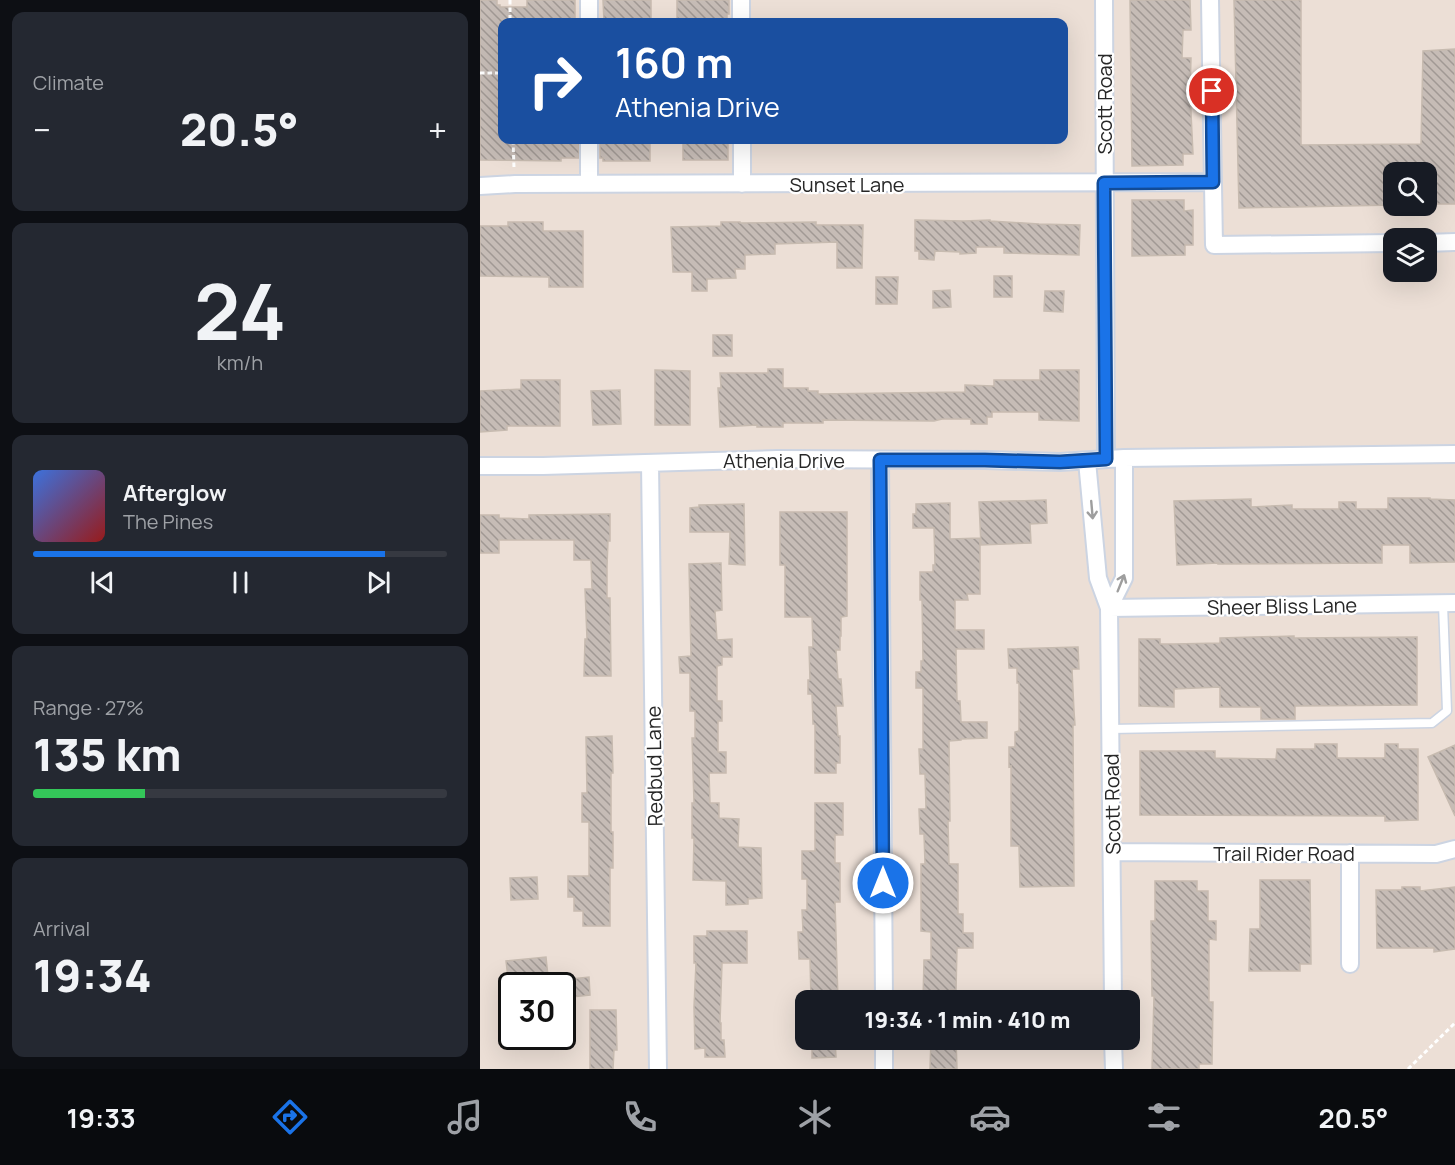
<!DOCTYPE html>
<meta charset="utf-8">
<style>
:root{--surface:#171b24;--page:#242831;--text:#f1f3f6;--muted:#9ea1a6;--line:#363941;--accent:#1a73e8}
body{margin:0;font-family:Manrope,sans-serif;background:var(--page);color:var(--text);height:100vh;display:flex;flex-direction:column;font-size:22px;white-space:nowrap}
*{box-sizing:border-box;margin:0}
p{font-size:20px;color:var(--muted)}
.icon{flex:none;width:33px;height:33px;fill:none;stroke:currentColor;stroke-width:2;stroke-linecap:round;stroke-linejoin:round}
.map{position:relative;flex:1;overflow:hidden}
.side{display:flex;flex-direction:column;gap:12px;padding:12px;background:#0d0f14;width:480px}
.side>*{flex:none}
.guide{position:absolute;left:18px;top:18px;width:570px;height:126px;border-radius:12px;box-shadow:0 6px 24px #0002;background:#1a4fa0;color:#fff;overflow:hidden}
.fabs{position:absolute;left:903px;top:162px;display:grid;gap:12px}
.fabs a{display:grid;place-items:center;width:54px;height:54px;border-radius:12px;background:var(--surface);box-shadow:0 6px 24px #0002;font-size:30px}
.speed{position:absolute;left:18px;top:972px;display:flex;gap:12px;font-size:30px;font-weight:700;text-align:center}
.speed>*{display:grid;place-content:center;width:78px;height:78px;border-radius:50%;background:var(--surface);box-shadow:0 6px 24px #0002;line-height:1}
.speed .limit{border:3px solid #111;border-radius:9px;background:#fff;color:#111}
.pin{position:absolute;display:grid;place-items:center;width:51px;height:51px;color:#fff;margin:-26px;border:3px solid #fff;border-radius:50%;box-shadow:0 2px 6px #0007}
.me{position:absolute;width:66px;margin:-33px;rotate:0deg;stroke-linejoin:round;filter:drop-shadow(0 0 4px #0008)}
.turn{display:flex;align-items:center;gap:21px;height:126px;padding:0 18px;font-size:27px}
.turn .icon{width:78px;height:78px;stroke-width:2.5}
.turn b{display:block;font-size:42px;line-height:51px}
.big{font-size:45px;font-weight:800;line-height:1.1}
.side .widget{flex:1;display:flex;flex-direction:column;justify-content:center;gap:9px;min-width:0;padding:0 21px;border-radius:12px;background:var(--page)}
.side .dial{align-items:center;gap:0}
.dial b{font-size:78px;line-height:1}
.song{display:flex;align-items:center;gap:18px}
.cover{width:72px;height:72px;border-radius:9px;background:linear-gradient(135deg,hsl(220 70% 55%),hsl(0 70% 35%))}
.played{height:6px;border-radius:3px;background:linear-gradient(90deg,var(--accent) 85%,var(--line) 85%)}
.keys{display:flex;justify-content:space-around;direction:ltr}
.heat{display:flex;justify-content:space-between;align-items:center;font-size:33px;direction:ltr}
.charge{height:9px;border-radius:4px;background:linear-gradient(90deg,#34c759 27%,var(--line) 0)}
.trip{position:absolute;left:315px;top:990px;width:345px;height:60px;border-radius:12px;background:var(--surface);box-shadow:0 6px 24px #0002;font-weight:800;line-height:60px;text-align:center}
.menu{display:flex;height:96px;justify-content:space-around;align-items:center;background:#090b0e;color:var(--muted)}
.menu .icon{width:42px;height:42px}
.menu .selected{color:var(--accent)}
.menu b{font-size:27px;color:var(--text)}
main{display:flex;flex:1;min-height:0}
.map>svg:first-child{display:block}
.building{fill:url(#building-back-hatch);stroke:#c7bbb0;stroke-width:1.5}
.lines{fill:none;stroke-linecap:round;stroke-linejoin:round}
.service-casing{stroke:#ccd4e2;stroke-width:11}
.minor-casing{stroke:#ccd4e2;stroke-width:20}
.path{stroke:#fff;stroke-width:3;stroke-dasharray:4.5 3;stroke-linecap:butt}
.service{stroke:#fff;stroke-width:8}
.minor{stroke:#fff;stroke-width:16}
.oneway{stroke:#9e9e9e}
.route-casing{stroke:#114b97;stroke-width:15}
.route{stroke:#1a73e8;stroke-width:10}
.labels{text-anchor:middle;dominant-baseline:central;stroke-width:4.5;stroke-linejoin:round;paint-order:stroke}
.street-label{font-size:20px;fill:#272727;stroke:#fff}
</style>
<main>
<section class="side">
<div class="widget"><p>Climate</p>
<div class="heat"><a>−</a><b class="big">20.5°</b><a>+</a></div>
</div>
<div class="widget dial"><b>24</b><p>km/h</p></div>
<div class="widget">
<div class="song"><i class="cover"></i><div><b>Afterglow</b><p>The Pines</p></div></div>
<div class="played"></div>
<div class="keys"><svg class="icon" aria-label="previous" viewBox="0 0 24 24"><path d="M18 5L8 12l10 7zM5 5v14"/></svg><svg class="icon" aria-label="pause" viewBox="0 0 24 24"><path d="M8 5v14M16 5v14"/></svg><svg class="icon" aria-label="next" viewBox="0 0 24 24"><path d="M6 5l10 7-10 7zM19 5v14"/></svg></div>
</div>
<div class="widget"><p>Range · 27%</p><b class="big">135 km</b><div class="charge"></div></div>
<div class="widget"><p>Arrival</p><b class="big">19:34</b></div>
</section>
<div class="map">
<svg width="975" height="1069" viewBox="0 0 975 1069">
<defs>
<pattern id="building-back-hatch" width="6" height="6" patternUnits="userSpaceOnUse" patternTransform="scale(1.5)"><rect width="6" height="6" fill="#c6bcb6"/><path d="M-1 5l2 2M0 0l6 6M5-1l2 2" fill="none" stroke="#a19994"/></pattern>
</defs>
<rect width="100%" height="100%" fill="#ecdfd6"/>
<path class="building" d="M 0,0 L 17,0 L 17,5 L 20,5 L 20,7 L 47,7 L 47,0 L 95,0 L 95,22 L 22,22 L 22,140 L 99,140 L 99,158 L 81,158 L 81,161 L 0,160 Z
M 123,0 L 171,0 L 171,22 L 124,22 Z
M 197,0 L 249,0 L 249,14 L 247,14 L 247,22 L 197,22 Z
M 650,0 L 710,0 L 711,30 L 703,30 L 702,58 L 711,58 L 710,92 L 713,154 L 703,154 L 703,165 L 652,166 Z
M 754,0 L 821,0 L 821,145 L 941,144 L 943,51 L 975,49 L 975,204 L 946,204 L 946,172 L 914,172 L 914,205 L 759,208 Z
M 120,140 L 170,140 L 170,161 L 123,161 L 123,158 L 120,158 Z
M 203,140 L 248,140 L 248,160 L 203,160 Z
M 652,200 L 704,200 L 704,211 L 713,210 L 713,245 L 705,245 L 705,255 L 652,256 Z
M 435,220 L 484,221 L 510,220 L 510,221 L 559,224 L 600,225 L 599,255 L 524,253 L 524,247 L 496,247 L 496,253 L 480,254 L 480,252 L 455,251 L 454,260 L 439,259 L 439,251 L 435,251 Z
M 28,222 L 63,222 L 63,231 L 103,231 L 103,287 L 69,287 L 69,277 L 0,276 L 0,226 L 28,226 Z
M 241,222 L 260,222 L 260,223 L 336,222 L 336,225 L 383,225 L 382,268 L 357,268 L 357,242 L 295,244 L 295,254 L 265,255 L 265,269 L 255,269 L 256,278 L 227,279 L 227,291 L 212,291 L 212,272 L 193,272 L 191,227 L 241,226 Z
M 514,276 L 532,276 L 532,297 L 514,297 Z
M 396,277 L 418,277 L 417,304 L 396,304 Z
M 470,290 L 471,307 L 453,308 L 453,291 Z
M 565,291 L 584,291 L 583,312 L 564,311 Z
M 233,335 L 252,335 L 252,356 L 233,356 Z
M 288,369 L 303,369 L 303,388 L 328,388 L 328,391 L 338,391 L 338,394 L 485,392 L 485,385 L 514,386 L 514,380 L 560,380 L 560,370 L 599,370 L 599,421 L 559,420 L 559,412 L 512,412 L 512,417 L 507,417 L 507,424 L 491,424 L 491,419 L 462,419 L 454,421 L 343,420 L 343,423 L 303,423 L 303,427 L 277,427 L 277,425 L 240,427 L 238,388 L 241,388 L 240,373 L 288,373 Z
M 175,370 L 210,371 L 210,425 L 175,425 Z
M 41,380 L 80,380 L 80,426 L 27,426 L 27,430 L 0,432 L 0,391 L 41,389 Z
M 140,390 L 141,424 L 113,425 L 111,391 Z
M 908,498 L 950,498 L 950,499 L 975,500 L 975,562 L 930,563 L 930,545 L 902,545 L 902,563 L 738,564 L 738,563 L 697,565 L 694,501 L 771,499 L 771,507 L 812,505 L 812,509 L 859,509 L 859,502 L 876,502 L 876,509 L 908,509 Z
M 566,500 L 567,523 L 550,524 L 551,543 L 501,545 L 499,502 Z
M 470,503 L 470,539 L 500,538 L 500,594 L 487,594 L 488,600 L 475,600 L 475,630 L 504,630 L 504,649 L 476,649 L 477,701 L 480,701 L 481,722 L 507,722 L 507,738 L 481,739 L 481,740 L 469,741 L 470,821 L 468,821 L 469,864 L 478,864 L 478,914 L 483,914 L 483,933 L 493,933 L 493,948 L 477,948 L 476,990 L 470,990 L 470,1000 L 443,1000 L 444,960 L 451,960 L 451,932 L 441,931 L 441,864 L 445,864 L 444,834 L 440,834 L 439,809 L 446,809 L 445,774 L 440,774 L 439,749 L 443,749 L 443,688 L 436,688 L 436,672 L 441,672 L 441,661 L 443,661 L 442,600 L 440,600 L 440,572 L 453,572 L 453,565 L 455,565 L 454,528 L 433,528 L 433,514 L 436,514 L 436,504 Z
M 264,504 L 265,565 L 249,564 L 250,532 L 210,532 L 210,508 L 219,507 L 219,505 Z
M 300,512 L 367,512 L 367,616 L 361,617 L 361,636 L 360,636 L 360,650 L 356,650 L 358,679 L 361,679 L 363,706 L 356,706 L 358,736 L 360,736 L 360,763 L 356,763 L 356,773 L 335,773 L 335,724 L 333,724 L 332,694 L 328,694 L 328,680 L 330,680 L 329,647 L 333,647 L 332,617 L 305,617 L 305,565 L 300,565 Z
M 130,514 L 130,541 L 128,541 L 127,566 L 127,598 L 130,598 L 131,676 L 104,676 L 105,639 L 107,639 L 105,589 L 112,589 L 111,560 L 94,560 L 94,540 L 19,540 L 19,553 L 0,553 L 0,515 L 19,515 L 19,518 L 49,519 L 49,515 Z
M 241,563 L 242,610 L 235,611 L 237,640 L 252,639 L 252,657 L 242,657 L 242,665 L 237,666 L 237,701 L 242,701 L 242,721 L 238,721 L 238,752 L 246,752 L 246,773 L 229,773 L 230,803 L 239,803 L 239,818 L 259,819 L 258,847 L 281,848 L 282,898 L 268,899 L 268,904 L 246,905 L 246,881 L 213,880 L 214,838 L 212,838 L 212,803 L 214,803 L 212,738 L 215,738 L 215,711 L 210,711 L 210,673 L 200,673 L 199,657 L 211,656 L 209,564 Z
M 814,636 L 814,638 L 937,637 L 937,705 L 815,706 L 815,719 L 781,719 L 781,707 L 740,707 L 740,687 L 694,689 L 694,707 L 659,706 L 659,639 L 680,639 L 680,644 L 694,644 L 740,643 L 740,638 Z
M 598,647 L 599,669 L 592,669 L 594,711 L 595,725 L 593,725 L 594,886 L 540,887 L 539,846 L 531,846 L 531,766 L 529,767 L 529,747 L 535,747 L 535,732 L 539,731 L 539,683 L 537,683 L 537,668 L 529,668 L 528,649 Z
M 132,736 L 133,773 L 131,773 L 131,832 L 133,832 L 133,868 L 130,868 L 130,926 L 103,926 L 103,911 L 94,911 L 94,897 L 88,897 L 88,876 L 109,876 L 109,822 L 102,822 L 102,793 L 107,793 L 106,737 Z
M 835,744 L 857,744 L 857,758 L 905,758 L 905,744 L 918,744 L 918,749 L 938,749 L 938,820 L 905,821 L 905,816 L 660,815 L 660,751 L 735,751 L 735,758 L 796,759 L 797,749 L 835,749 Z
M 975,745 L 975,816 L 948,757 Z
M 335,803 L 363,803 L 363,835 L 355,835 L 355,863 L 360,863 L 360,902 L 355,902 L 358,1000 L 331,1000 L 330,959 L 319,959 L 318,932 L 323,932 L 322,910 L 327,910 L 327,879 L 322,879 L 322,851 L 335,851 Z
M 57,877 L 58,899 L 31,900 L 30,878 Z
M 780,880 L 830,880 L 831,964 L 820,964 L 820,971 L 769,971 L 770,929 L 780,929 Z
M 675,881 L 717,881 L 717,891 L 728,891 L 728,921 L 736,921 L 736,940 L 729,939 L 729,1002 L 733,1002 L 732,1064 L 719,1064 L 719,1069 L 672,1069 L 674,996 L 672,996 L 671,921 L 675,921 Z
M 922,887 L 940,887 L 940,891 L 975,887 L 975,949 L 954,952 L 954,948 L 897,948 L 896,890 L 922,890 Z
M 227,931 L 267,931 L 267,963 L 242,963 L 240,1023 L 241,1023 L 241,1040 L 244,1040 L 245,1057 L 225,1057 L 225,1048 L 215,1049 L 214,1007 L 216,963 L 214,963 L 214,936 L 227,936 Z
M 66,957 L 69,986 L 29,986 L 26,961 Z
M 109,977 L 110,995 L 82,998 L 82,980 Z
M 110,1010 L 136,1010 L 137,1050 L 134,1050 L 133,1069 L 110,1069 Z
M 332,1040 L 355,1040 L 356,1057 L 332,1058 Z
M 451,1040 L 476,1040 L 477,1069 L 450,1069 Z"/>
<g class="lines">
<g class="service-casing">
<path id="service" d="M 631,729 L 952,723 L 967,711 L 963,604"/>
</g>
<g class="minor-casing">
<path id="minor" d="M 109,0 L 109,22
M 261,0 L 261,22
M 624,0 L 626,459
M 730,0 L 734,245 L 914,243
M 109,140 L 109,184
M 262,140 L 262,184
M 0,186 L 35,184 L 733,182
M 946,243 L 975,242
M 400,460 L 404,1000
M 607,461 L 618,578 L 629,608 L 633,1000
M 170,463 L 178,1069
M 0,466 L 63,466 L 297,459 L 505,460 L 580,462 L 644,458 L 975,454
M 629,608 L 975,603
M 629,608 L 644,578 L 644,458
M 632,852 L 956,854 L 975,849
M 870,853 L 870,964
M 404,1040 L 404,1069
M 633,1040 L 634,1069"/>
</g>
<path class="path" d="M 30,0 L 30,22
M 0,73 L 22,73
M 33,140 L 34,168
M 928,1069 L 975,1023"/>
<use href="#service" class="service"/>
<use href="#minor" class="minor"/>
</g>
<defs><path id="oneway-shaft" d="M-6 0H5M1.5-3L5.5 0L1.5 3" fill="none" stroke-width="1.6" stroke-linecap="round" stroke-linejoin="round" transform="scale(1.5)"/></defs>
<g class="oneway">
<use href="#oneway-shaft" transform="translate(612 510) rotate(85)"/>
<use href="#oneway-shaft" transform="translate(641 583) rotate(-68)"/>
</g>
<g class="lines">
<g class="route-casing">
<path id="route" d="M 403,883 L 400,460 L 505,460 L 580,462 L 626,459 L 624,183 L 733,182 L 732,91"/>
</g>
<use href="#route" class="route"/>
</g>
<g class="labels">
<g class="street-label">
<text transform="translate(624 104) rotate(-90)">Scott Road</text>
<text x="367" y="184">Sunset Lane</text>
<text x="304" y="460">Athenia Drive</text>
<text transform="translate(802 606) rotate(-1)">Sheer Bliss Lane</text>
<text transform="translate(174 766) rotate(-91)">Redbud Lane</text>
<text transform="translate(632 804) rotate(-91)">Scott Road</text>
<text x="804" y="853">Trail Rider Road</text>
</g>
</g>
</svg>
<div class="fabs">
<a><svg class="icon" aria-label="search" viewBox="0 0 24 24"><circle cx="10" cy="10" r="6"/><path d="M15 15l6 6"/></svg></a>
<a><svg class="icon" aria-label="layers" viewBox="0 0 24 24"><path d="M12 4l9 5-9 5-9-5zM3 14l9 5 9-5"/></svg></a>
</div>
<div class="speed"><div class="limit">30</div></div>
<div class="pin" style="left:732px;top:91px;background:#d93025"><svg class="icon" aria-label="arrive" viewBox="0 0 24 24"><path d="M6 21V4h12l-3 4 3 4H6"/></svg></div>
<svg class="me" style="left:403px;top:883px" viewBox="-20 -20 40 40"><circle r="17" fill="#1a73e8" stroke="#fff" stroke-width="3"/><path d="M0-11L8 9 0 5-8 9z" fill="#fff"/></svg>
<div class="trip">19:34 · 1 min · 410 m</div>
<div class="guide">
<div class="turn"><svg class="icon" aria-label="right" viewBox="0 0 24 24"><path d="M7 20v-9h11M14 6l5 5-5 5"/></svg><div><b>160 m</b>Athenia Drive</div></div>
</div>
</div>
</main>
<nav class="menu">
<b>19:33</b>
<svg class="icon selected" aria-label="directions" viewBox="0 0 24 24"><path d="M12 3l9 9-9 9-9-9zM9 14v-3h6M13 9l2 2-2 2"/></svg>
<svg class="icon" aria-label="music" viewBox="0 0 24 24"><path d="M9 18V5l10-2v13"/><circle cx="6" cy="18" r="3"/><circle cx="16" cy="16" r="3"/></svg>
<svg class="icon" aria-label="phone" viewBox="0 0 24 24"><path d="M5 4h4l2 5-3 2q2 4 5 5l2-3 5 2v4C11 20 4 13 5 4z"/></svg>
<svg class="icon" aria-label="climate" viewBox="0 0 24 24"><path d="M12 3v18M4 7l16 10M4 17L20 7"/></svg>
<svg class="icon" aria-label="car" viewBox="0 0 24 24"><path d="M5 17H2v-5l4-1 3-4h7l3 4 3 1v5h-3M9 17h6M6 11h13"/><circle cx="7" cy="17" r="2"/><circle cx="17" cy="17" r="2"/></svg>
<svg class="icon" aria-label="filters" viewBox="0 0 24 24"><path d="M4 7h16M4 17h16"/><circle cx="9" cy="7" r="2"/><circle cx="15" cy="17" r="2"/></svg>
<b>20.5°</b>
</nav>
